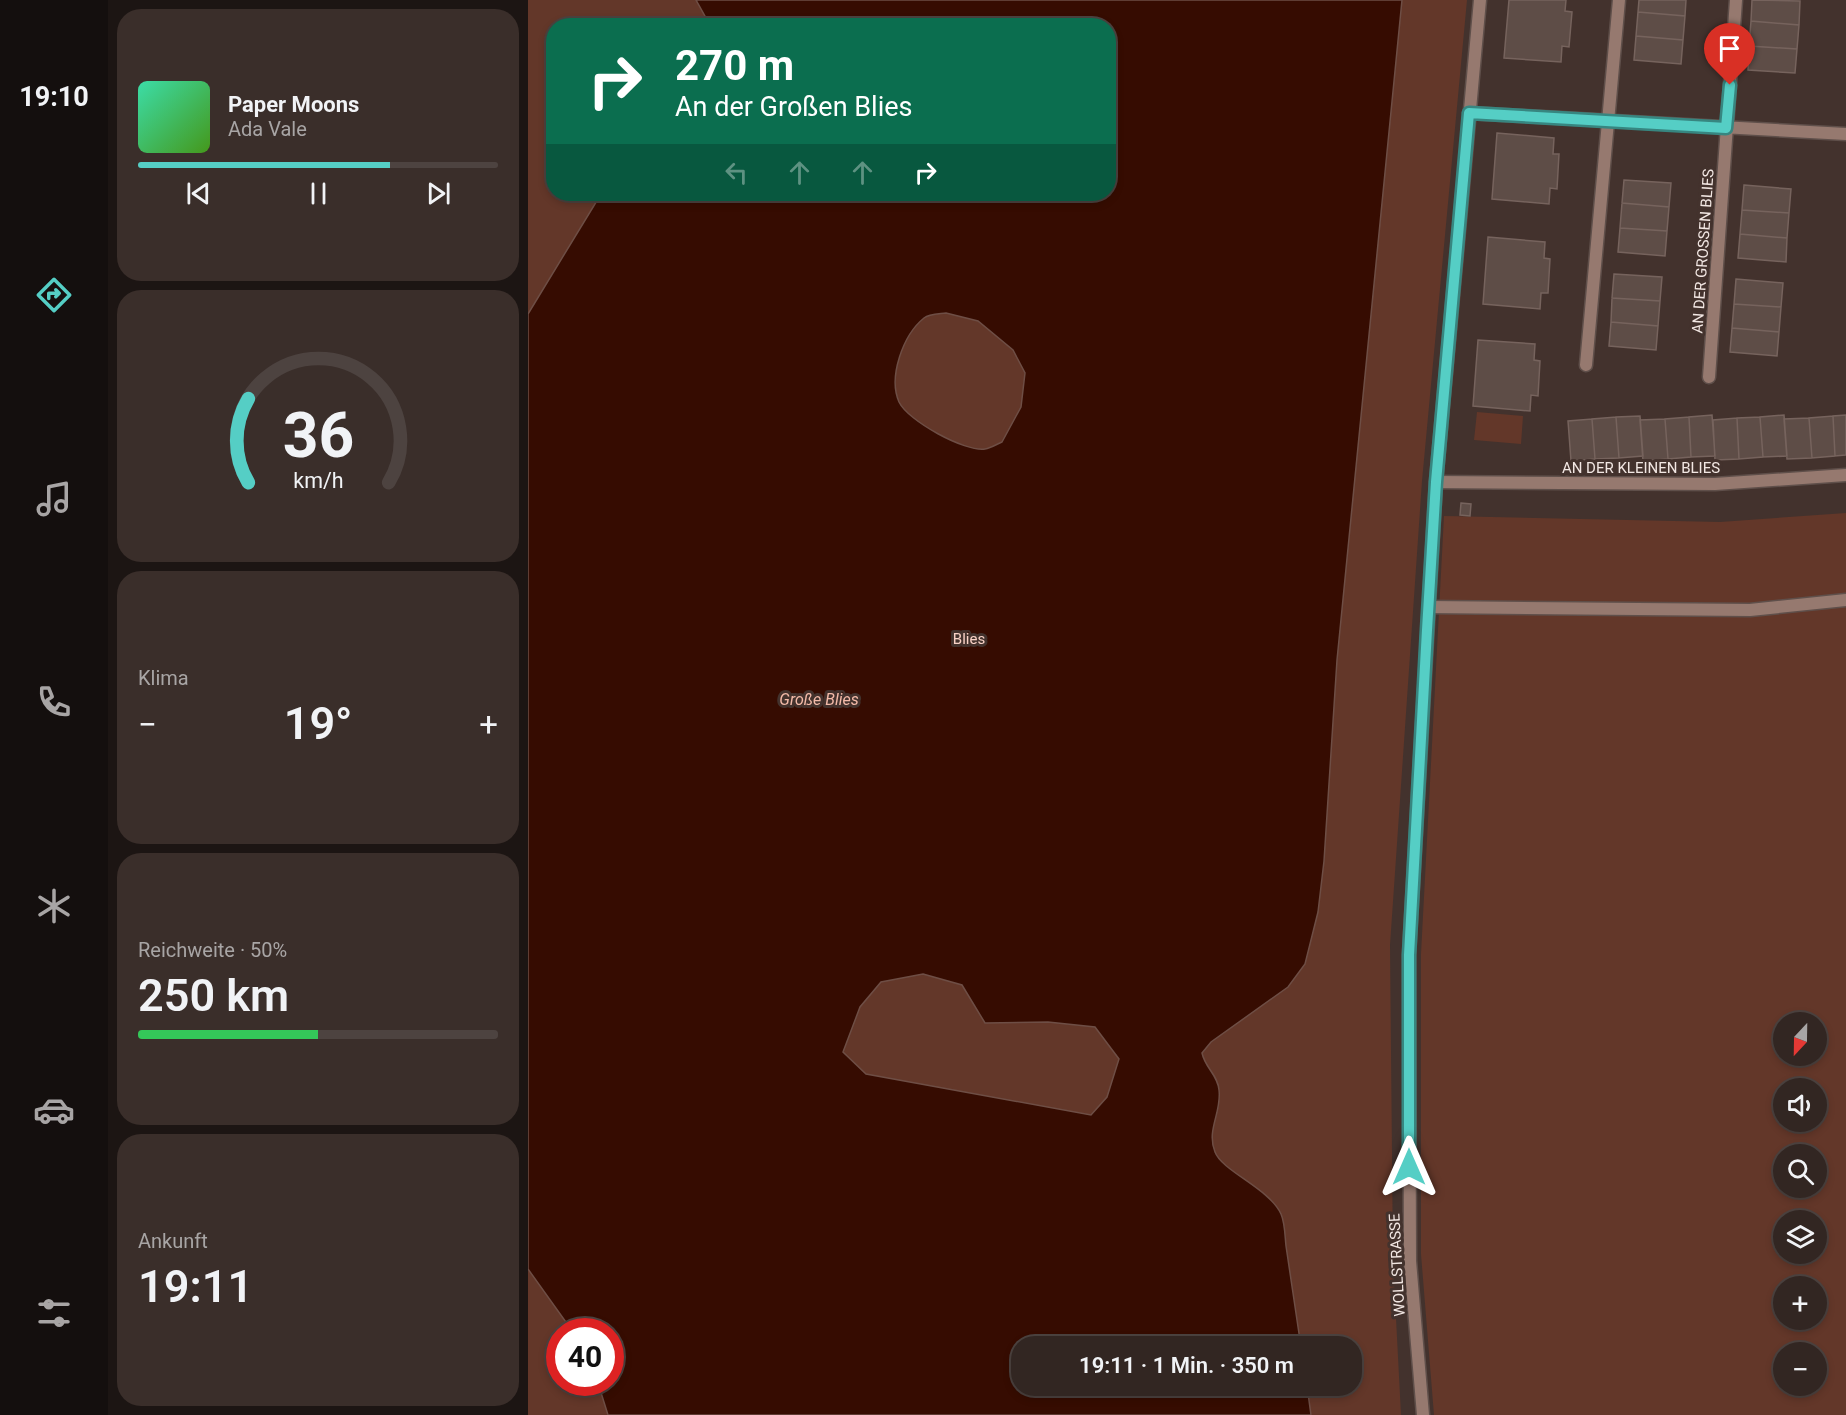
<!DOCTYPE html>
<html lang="de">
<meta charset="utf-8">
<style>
:root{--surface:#322622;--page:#3a2e2a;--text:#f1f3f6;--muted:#a8a5a5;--line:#4d4340;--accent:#55cec5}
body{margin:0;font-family:Roboto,sans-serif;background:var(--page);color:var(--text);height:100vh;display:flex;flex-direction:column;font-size:22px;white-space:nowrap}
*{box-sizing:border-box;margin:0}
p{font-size:20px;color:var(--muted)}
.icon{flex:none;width:33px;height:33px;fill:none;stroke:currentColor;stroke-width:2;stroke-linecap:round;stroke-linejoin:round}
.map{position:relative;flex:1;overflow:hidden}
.sheet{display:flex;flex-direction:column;gap:9px;padding:9px;background:#1c1513;width:420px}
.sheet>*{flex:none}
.banner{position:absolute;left:18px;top:18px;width:570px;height:183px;border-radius:24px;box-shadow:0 3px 9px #0003,0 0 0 2px var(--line);background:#0b6e4f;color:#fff;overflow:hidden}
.needle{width:39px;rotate:202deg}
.buttons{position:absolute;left:1245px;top:1012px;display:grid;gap:12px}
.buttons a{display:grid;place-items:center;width:54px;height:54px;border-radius:50%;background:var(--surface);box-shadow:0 3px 9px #0003,0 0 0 2px var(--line);font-size:30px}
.speed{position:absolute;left:18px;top:1318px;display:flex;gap:12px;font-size:30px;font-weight:700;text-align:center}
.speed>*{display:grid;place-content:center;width:78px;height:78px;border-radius:50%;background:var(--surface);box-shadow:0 3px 9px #0003,0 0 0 2px var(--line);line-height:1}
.speed .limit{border:9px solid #d22;background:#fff;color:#111}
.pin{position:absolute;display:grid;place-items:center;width:51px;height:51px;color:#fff;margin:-62px -26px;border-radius:50% 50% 50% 0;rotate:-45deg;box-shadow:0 0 6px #0007}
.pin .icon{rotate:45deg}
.me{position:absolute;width:66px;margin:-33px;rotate:0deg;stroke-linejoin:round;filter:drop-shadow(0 0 4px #0008)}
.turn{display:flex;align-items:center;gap:21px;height:126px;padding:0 30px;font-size:27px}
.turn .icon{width:78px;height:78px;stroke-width:2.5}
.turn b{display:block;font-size:42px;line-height:51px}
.lanes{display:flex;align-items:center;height:57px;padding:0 30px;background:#0003;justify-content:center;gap:30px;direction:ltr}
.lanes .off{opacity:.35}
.big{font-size:45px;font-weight:600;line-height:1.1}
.sheet .tile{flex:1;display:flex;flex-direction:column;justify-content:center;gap:9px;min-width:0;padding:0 21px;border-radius:24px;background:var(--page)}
.sheet .dial{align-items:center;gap:0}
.dial svg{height:156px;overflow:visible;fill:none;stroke:var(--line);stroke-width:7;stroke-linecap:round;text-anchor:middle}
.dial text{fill:var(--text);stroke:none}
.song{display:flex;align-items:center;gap:18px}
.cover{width:72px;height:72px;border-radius:9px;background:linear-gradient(135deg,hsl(160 70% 55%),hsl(100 70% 35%))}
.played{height:6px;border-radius:3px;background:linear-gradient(90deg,var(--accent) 70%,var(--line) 70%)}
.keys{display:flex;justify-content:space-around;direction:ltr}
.heat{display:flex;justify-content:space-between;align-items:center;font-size:33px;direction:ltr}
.charge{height:9px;border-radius:4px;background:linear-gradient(90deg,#34c759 50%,var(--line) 0)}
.trip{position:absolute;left:483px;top:1336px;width:351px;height:60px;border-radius:24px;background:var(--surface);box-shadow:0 3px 9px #0003,0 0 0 2px var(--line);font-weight:600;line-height:60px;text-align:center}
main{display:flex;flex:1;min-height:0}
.tabs{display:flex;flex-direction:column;width:108px;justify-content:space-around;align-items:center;background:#140f0e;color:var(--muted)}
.tabs .icon{width:42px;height:42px}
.tabs .on{color:var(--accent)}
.tabs b{font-size:27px;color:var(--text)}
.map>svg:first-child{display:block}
.green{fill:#633729;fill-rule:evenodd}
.water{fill:#360c01;stroke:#6e4e45;stroke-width:1.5;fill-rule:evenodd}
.building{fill:#5e4d47;stroke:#76635d;stroke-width:1.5}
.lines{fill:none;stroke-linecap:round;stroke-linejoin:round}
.service-casing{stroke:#5f4f4a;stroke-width:15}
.minor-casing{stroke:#5f4f4a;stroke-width:15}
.tertiary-casing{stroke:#5f4f4a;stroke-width:15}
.service{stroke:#96796f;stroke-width:12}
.minor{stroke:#96796f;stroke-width:12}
.tertiary{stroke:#96796f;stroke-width:12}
.route-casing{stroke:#378680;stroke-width:15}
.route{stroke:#55cec5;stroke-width:10}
.labels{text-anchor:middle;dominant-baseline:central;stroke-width:6;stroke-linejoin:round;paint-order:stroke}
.street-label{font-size:15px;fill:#f2e7e3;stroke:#43322d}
.park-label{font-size:15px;fill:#f8d1c5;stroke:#43322d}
.water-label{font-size:16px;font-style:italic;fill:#f3baa8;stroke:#43322d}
</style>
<main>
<nav class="tabs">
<b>19:10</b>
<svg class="icon on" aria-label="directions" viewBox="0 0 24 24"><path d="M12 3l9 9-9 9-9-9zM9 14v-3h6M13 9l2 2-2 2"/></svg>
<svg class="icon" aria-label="music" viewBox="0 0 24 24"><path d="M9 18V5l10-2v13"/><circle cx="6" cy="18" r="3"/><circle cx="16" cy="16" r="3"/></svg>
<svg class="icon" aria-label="phone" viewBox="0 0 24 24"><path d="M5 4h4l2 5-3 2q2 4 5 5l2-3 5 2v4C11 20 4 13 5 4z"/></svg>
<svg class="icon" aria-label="climate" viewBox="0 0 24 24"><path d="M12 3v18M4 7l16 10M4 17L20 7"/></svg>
<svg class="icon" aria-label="car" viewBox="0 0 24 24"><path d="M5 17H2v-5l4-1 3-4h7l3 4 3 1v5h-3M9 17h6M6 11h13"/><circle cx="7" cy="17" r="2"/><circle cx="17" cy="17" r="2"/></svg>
<svg class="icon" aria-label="filters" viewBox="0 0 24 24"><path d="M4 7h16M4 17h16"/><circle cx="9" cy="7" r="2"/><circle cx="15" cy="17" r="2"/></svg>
</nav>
<section class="sheet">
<div class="tile">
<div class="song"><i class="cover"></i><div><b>Paper Moons</b><p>Ada Vale</p></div></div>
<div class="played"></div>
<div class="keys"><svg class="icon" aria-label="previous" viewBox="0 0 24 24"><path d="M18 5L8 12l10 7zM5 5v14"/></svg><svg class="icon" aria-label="pause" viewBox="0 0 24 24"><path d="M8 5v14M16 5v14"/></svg><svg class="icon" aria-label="next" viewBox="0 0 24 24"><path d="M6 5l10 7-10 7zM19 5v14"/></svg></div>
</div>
<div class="tile dial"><svg viewBox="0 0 100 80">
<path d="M14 69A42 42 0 1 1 86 69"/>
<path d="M14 69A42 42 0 0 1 14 26" stroke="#55cec5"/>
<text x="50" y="56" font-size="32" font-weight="700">36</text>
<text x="50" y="72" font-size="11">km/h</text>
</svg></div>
<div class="tile"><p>Klima</p>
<div class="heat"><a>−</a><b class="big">19°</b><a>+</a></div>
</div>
<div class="tile"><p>Reichweite · 50%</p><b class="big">250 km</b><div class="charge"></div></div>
<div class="tile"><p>Ankunft</p><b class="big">19:11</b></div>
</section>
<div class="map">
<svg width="1318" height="1415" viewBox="0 0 1318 1415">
<rect width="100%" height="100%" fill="#43322d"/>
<path class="green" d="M 0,0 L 939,0 L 894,481 L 862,945 L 865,1260 L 873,1415 L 0,1415 ZM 26,26 L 580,26 L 580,194 L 26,194 ZM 32,1332 L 82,1332 L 82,1383 L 32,1383 ZM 494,1347 L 824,1347 L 824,1386 L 494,1386 Z
M 949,412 L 995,416 L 993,444 L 946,440 Z
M 1318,513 L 1318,1415 L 906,1415 L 893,1254 L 893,954 L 916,516 L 1192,522 ZM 1256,1023 L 1288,1023 L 1288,1056 L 1256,1056 ZM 1256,1089 L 1288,1089 L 1288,1122 L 1256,1122 ZM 1256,1155 L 1288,1155 L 1288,1188 L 1256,1188 ZM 1256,1221 L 1288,1221 L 1288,1254 L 1256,1254 ZM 1256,1287 L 1288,1287 L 1288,1320 L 1256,1320 ZM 1256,1353 L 1288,1353 L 1288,1386 L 1256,1386 Z"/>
<path class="water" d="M 168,0 L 874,0 L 809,660 L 796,861 L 790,912 L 777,964 L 760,987 L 683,1042 L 674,1053 C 677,1068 690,1075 691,1090 C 694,1112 678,1130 687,1152 C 694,1171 742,1189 753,1214 C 757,1223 757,1237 758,1246 C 763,1280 768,1313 773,1347 L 494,1347 L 494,1386 L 779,1386 L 783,1415 L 80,1415 L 70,1383 L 82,1383 L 82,1332 L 45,1332 L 0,1269 L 0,314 L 73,194 L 580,194 L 580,26 L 182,25 ZM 418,313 L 450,321 L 485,350 L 497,373 L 493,407 L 474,442 C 469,444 463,448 457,449 C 437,452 380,421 371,402 C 360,377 375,335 396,318 C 401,314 411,314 418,313 ZM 395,974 L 434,985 L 457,1023 L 520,1022 L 567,1027 L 591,1059 L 579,1097 L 563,1115 L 338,1074 L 315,1052 L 332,1007 L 353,982 Z"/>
<path class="building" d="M 981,0 L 1038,0 L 1037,11 L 1044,12 L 1041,47 L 1034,46 L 1033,62 L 976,58 Z
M 1111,0 L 1158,0 L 1157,16 L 1110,12 Z
M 1224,0 L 1272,1 L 1271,25 L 1223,21 Z
M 1110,12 L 1157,16 L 1155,40 L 1108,36 Z
M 1223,21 L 1271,25 L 1269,49 L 1221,46 Z
M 1108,36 L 1155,40 L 1153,64 L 1106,60 Z
M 1221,46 L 1269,49 L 1267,73 L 1220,70 Z
M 969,133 L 1026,138 L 1025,154 L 1031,154 L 1029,189 L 1022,188 L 1021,204 L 964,199 Z
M 1096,180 L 1143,183 L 1141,207 L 1094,203 Z
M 1216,185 L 1263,189 L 1261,213 L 1214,210 Z
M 1094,203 L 1141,207 L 1139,231 L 1092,228 Z
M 1214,210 L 1261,213 L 1259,238 L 1212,234 Z
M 1092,228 L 1139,231 L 1137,256 L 1090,252 Z
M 1212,234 L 1259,238 L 1258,262 L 1210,258 Z
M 960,237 L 1017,242 L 1016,258 L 1022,259 L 1020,293 L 1013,293 L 1012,309 L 955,304 Z
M 1086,274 L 1134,277 L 1132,301 L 1084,298 Z
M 1208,279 L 1255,283 L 1253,307 L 1206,304 Z
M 1084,298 L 1132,301 L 1130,326 L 1083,322 Z
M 1206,304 L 1253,307 L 1251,332 L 1204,328 Z
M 1083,322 L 1130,326 L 1128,350 L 1081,346 Z
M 1204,328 L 1251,332 L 1249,356 L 1202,352 Z
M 950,340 L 1007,344 L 1006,360 L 1012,361 L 1010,396 L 1003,395 L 1002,411 L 945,406 Z
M 1184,415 L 1187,456 L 1163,457 L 1161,417 Z
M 1256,415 L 1259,456 L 1235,457 L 1232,417 Z
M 1318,415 L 1318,455 L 1307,456 L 1305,416 Z
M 1112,416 L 1115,456 L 1091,458 L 1088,417 Z
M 1305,416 L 1307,456 L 1284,458 L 1281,418 Z
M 1088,417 L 1091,458 L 1067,459 L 1064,419 Z
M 1161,417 L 1163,457 L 1140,459 L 1137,419 Z
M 1232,417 L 1235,457 L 1211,459 L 1209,418 Z
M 1209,418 L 1211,459 L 1187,460 L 1185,420 Z
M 1281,418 L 1284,458 L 1259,459 L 1256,419 Z
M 1064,419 L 1067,459 L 1043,461 L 1040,421 Z
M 1137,419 L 1140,459 L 1115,461 L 1112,420 Z
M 933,503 L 943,504 L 942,516 L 932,515 Z"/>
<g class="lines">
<g class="service-casing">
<path id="service" d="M 901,607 L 1222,610 L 1318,600"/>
</g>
<g class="minor-casing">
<path id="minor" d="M 941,113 L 1318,134
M 1058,365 L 1091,0
M 1181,377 L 1208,0
M 908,482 L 1187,484 L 1318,475"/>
</g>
<g class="tertiary-casing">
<path id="tertiary" d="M 895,1415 L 882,1261 L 881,955 L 908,482 L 952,0"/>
</g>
<use href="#service" class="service"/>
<use href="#minor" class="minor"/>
<use href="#tertiary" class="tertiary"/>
</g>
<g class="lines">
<g class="route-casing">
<path id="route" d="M 881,1167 L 881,955 L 899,630 L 908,482 L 941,113 L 1198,128 L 1202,85"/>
</g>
<use href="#route" class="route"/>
</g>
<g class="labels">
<g class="street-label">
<text transform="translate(1175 251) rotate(-86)">AN DER GROSSEN BLIES</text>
<text x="1113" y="468">AN DER KLEINEN BLIES</text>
<text transform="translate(869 1265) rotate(-93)">WOLLSTRASSE</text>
</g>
<g class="park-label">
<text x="441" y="639">Blies</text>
</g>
<g class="water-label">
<text x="291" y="699">Große Blies</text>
</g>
</g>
</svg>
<div class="buttons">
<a><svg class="needle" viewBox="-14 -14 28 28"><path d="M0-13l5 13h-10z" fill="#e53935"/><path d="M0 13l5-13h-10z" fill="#a8a5a5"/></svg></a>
<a><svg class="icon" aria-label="sound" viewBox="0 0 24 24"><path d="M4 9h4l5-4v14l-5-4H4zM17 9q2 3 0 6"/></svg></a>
<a><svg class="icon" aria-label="search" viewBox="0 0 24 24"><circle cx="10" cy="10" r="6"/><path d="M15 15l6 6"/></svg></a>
<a><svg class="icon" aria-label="layers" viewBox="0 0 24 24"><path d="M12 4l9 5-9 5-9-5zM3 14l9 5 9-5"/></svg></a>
<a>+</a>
<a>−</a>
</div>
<div class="speed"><div class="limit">40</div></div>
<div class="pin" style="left:1202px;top:85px;background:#d93025"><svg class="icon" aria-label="arrive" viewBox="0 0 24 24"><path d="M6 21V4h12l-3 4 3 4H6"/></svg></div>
<svg class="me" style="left:881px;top:1167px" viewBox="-20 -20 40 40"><path d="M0-17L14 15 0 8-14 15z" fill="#55cec5" stroke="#fff" stroke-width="4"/></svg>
<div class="trip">19:11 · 1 Min. · 350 m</div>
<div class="banner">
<div class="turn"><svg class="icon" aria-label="right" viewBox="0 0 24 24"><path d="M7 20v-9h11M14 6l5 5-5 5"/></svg><div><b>270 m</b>An der Großen Blies</div></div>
<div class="lanes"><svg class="icon off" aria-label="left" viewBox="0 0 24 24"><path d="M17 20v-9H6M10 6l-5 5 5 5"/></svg><svg class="icon off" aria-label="ahead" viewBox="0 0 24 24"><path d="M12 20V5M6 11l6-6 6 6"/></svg><svg class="icon off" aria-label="ahead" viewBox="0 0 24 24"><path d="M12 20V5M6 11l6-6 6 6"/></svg><svg class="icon" aria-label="right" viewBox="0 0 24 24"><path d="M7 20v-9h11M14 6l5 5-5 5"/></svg></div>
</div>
</div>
</main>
